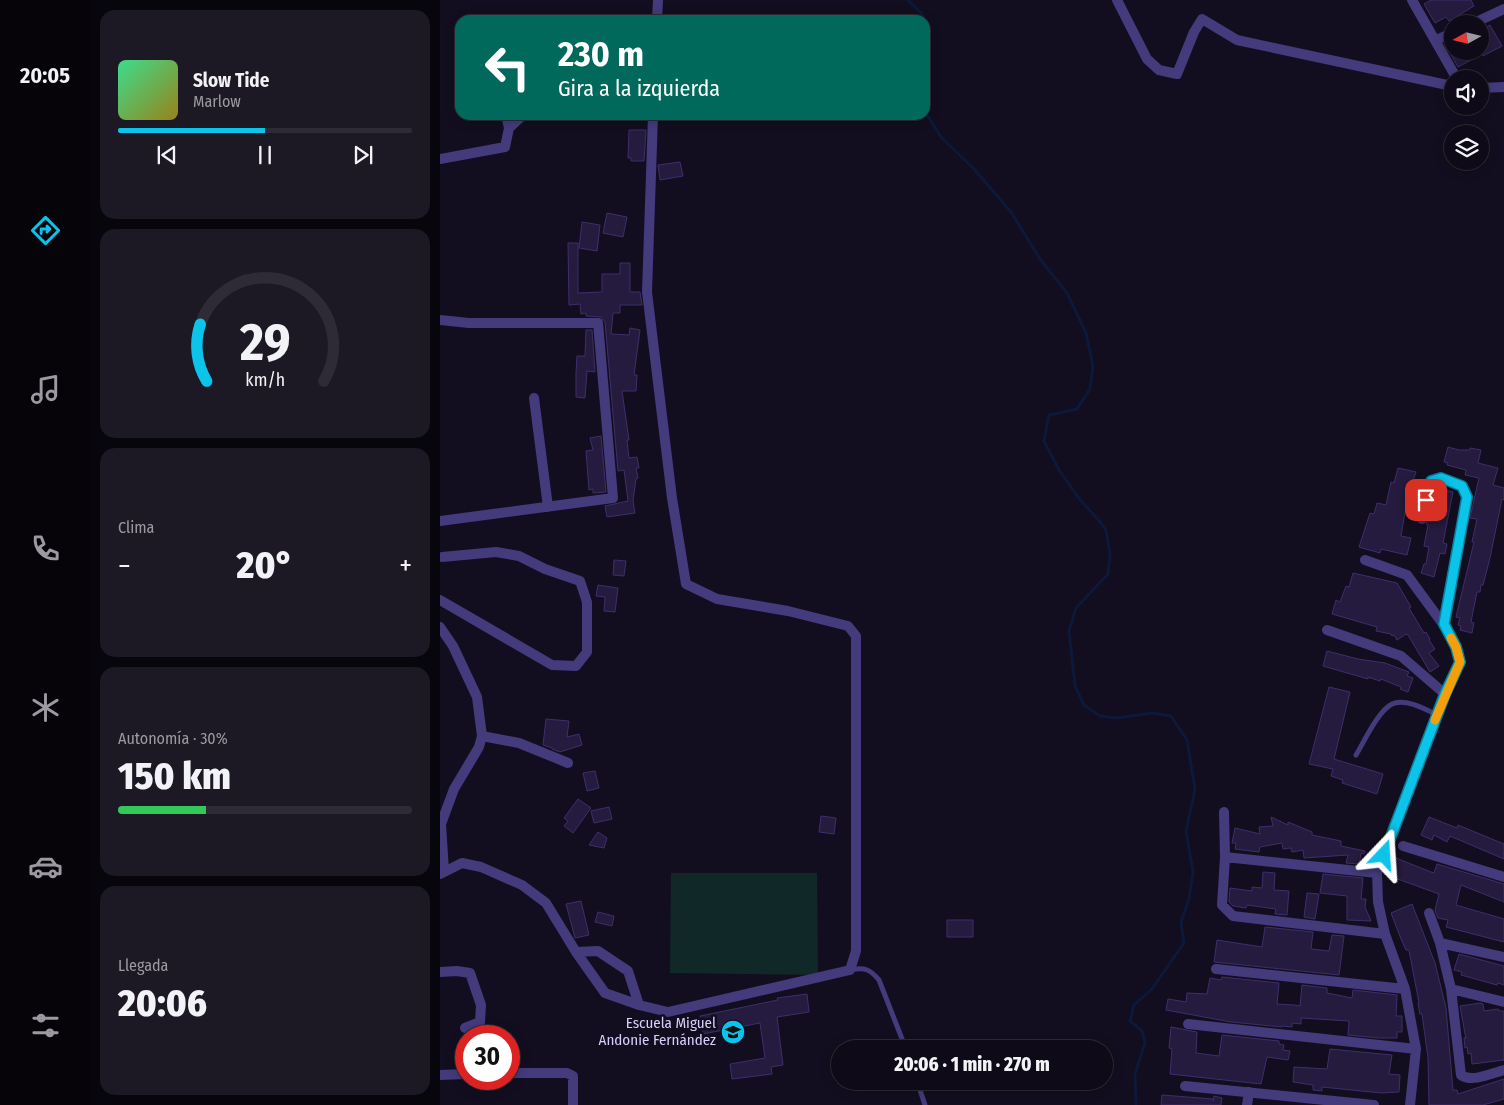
<!DOCTYPE html>
<html lang="es">
<meta charset="utf-8">
<style>
:root{--surface:#0e0a17;--page:#1c1824;--text:#f1f3f6;--muted:#9b9aa1;--line:#2e2b36;--accent:#0cc3ea}
body{margin:0;font-family:"Fira Sans Condensed",sans-serif;background:var(--page);color:var(--text);height:100vh;display:flex;flex-direction:column;font-size:19px;white-space:nowrap}
*{box-sizing:border-box;margin:0}
p{font-size:16px;color:var(--muted)}
.icon{flex:none;width:28px;height:28px;fill:none;stroke:currentColor;stroke-width:2;stroke-linecap:round;stroke-linejoin:round}
.map{position:relative;flex:1;overflow:hidden}
.drawer{display:flex;flex-direction:column;gap:10px;padding:10px;background:#08060d;width:350px}
.drawer>*{flex:none}
.hud{position:absolute;left:15px;top:15px;width:475px;height:105px;border-radius:15px;box-shadow:0 2px 12px #0003,0 0 0 1px var(--line);background:#00695c;color:#fff;overflow:hidden}
.needle{width:32px;rotate:262deg}
.tools{position:absolute;left:1004px;top:15px;display:grid;gap:10px}
.tools a{display:grid;place-items:center;width:45px;height:45px;border-radius:50%;background:var(--surface);box-shadow:0 2px 12px #0003,0 0 0 1px var(--line);font-size:25px}
.speed{position:absolute;left:15px;top:1025px;display:flex;gap:10px;font-size:25px;font-weight:700;text-align:center}
.speed>*{display:grid;place-content:center;width:65px;height:65px;border-radius:50%;background:var(--surface);box-shadow:0 2px 12px #0003,0 0 0 1px var(--line);line-height:1}
.speed .limit{border:8px solid #d22;background:#fff;color:#111}
.pin{position:absolute;display:grid;place-items:center;width:42px;height:42px;color:#fff;margin:-21px;border-radius:10px;box-shadow:0 2px 8px #0006}
.me{position:absolute;width:55px;margin:-28px;rotate:20deg;stroke-linejoin:round;filter:drop-shadow(0 0 4px #0008)}
.turn{display:flex;align-items:center;gap:18px;height:105px;padding:0 20px;font-size:22px}
.turn .icon{width:65px;height:65px;stroke-width:2.5}
.turn b{display:block;font-size:35px;line-height:42px}
.big{font-size:38px;font-weight:800;line-height:1.1}
.drawer .card{flex:1;display:flex;flex-direction:column;justify-content:center;gap:8px;min-width:0;padding:0 18px;border-radius:15px;background:var(--page)}
.drawer .dial{align-items:center;gap:0}
.dial svg{height:130px;overflow:visible;fill:none;stroke:var(--line);stroke-width:7;stroke-linecap:round;text-anchor:middle}
.dial text{fill:var(--text);stroke:none}
.song{display:flex;align-items:center;gap:15px}
.cover{width:60px;height:60px;border-radius:8px;background:linear-gradient(135deg,hsl(150 70% 55%),hsl(50 70% 35%))}
.played{height:5px;border-radius:2px;background:linear-gradient(90deg,var(--accent) 50%,var(--line) 50%)}
.keys{display:flex;justify-content:space-around;direction:ltr}
.heat{display:flex;justify-content:space-between;align-items:center;font-size:28px;direction:ltr}
.charge{height:8px;border-radius:4px;background:linear-gradient(90deg,#34c759 30%,var(--line) 0)}
.trip{position:absolute;left:391px;top:1040px;width:282px;height:50px;border-radius:25px;background:var(--surface);box-shadow:0 2px 12px #0003,0 0 0 1px var(--line);font-weight:800;line-height:50px;text-align:center}
main{display:flex;flex:1;min-height:0}
.tabs{display:flex;flex-direction:column;width:90px;justify-content:space-around;align-items:center;background:#060409;color:var(--muted)}
.tabs .icon{width:35px;height:35px}
.tabs .active{color:var(--accent)}
.tabs b{font-size:22px;color:var(--text)}
.map>svg:first-child{display:block}
.green{fill:#112829}
.lines{fill:none;stroke-linecap:round;stroke-linejoin:round}
.stream{stroke:#0c193a;stroke-width:3}
.building{fill:#251b3f;stroke:#3f2e6a}
.service{stroke:#433b7c;stroke-width:5}
.minor{stroke:#433b7c;stroke-width:10}
.route-casing{stroke:#087f98;stroke-width:12}
.route{stroke:#0cc3ea;stroke-width:9}
.slow{stroke:#f59e0b;stroke-width:9}
.labels{text-anchor:middle;dominant-baseline:central;stroke-width:5;stroke-linejoin:round;paint-order:stroke}
.poi-label{font-size:15px;fill:#d7cefc;stroke:#120e1f;text-anchor:end}
</style>
<main>
<nav class="tabs">
<b>20:05</b>
<svg class="icon active" aria-label="directions" viewBox="0 0 24 24"><path d="M12 3l9 9-9 9-9-9zM9 14v-3h6M13 9l2 2-2 2"/></svg>
<svg class="icon" aria-label="music" viewBox="0 0 24 24"><path d="M9 18V5l10-2v13"/><circle cx="6" cy="18" r="3"/><circle cx="16" cy="16" r="3"/></svg>
<svg class="icon" aria-label="phone" viewBox="0 0 24 24"><path d="M5 4h4l2 5-3 2q2 4 5 5l2-3 5 2v4C11 20 4 13 5 4z"/></svg>
<svg class="icon" aria-label="climate" viewBox="0 0 24 24"><path d="M12 3v18M4 7l16 10M4 17L20 7"/></svg>
<svg class="icon" aria-label="car" viewBox="0 0 24 24"><path d="M5 17H2v-5l4-1 3-4h7l3 4 3 1v5h-3M9 17h6M6 11h13"/><circle cx="7" cy="17" r="2"/><circle cx="17" cy="17" r="2"/></svg>
<svg class="icon" aria-label="filters" viewBox="0 0 24 24"><path d="M4 7h16M4 17h16"/><circle cx="9" cy="7" r="2"/><circle cx="15" cy="17" r="2"/></svg>
</nav>
<section class="drawer">
<div class="card">
<div class="song"><i class="cover"></i><div><b>Slow Tide</b><p>Marlow</p></div></div>
<div class="played"></div>
<div class="keys"><svg class="icon" aria-label="previous" viewBox="0 0 24 24"><path d="M18 5L8 12l10 7zM5 5v14"/></svg><svg class="icon" aria-label="pause" viewBox="0 0 24 24"><path d="M8 5v14M16 5v14"/></svg><svg class="icon" aria-label="next" viewBox="0 0 24 24"><path d="M6 5l10 7-10 7zM19 5v14"/></svg></div>
</div>
<div class="card dial"><svg viewBox="0 0 100 80">
<path d="M14 69A42 42 0 1 1 86 69"/>
<path d="M14 69A42 42 0 0 1 10 34" stroke="#0cc3ea"/>
<text x="50" y="56" font-size="32" font-weight="700">29</text>
<text x="50" y="72" font-size="11">km/h</text>
</svg></div>
<div class="card"><p>Clima</p>
<div class="heat"><a>−</a><b class="big">20°</b><a>+</a></div>
</div>
<div class="card"><p>Autonomía · 30%</p><b class="big">150 km</b><div class="charge"></div></div>
<div class="card"><p>Llegada</p><b class="big">20:06</b></div>
</section>
<div class="map">
<svg width="1064" height="1105" viewBox="0 0 1064 1105">
<rect width="100%" height="100%" fill="#120e1f"/>
<path class="green" d="M 231,873 L 377,873 L 378,975 L 230,973 Z"/>
<g class="lines">
<path class="stream" d="M 468,0 L 482,14 L 484,20
M 485,24 L 490,42 L 485,63
M 485,95 L 487,115 L 501,137 L 534,169 L 571,212 L 600,259 L 627,293 L 646,333 L 653,366 L 650,389 L 637,409 L 609,415 L 604,441 L 619,470 L 641,501 L 657,518 L 666,530 L 670,554 L 668,574 L 636,608 L 629,631 L 635,686 L 644,705 L 660,716 L 677,718 L 712,713 L 731,716 L 747,740 L 755,789 L 746,831 L 753,872 L 749,899 L 741,922 L 744,943 L 712,989 L 694,1005 L 690,1021 L 702,1031 L 705,1043 L 695,1074 L 696,1105"/>
</g>
<path class="building" d="M 991,0 L 1031,0 L 1034,6 L 1009,21 L 1006,17 L 995,23 L 984,4 Z
M 1050,25 L 1062,46 L 1043,56 L 1042,54 L 1018,67 L 1009,51 L 1040,51 L 1040,31 Z
M 189,130 L 206,130 L 204,161 L 191,161 L 191,158 L 188,158 Z
M 240,162 L 243,176 L 220,180 L 218,165 Z
M 167,213 L 187,217 L 183,237 L 163,233 Z
M 142,222 L 160,225 L 157,251 L 139,248 Z
M 128,243 L 138,243 L 138,293 L 162,292 L 162,274 L 180,274 L 180,263 L 190,263 L 190,292 L 200,292 L 202,305 L 180,305 L 180,313 L 173,313 L 171,334 L 189,335 L 190,328 L 200,330 L 194,375 L 197,375 L 196,391 L 182,391 L 189,440 L 187,440 L 189,458 L 197,457 L 199,468 L 196,468 L 198,478 L 196,479 L 193,501 L 195,513 L 167,517 L 165,506 L 188,501 L 184,470 L 178,471 L 165,322 L 161,317 L 146,316 L 146,313 L 141,314 L 140,304 L 129,305 Z
M 146,330 L 152,330 L 155,372 L 147,371 L 145,398 L 136,397 L 136,373 L 137,356 L 145,356 Z
M 161,436 L 166,492 L 153,493 L 153,489 L 149,490 L 146,451 L 153,450 L 150,438 Z
M 1008,447 L 1019,450 L 1030,450 L 1030,448 L 1041,450 L 1038,463 L 1058,468 L 1053,485 L 1064,488 L 1064,500 L 1062,499 L 1050,558 L 1043,585 L 1041,585 L 1040,592 L 1037,592 L 1031,622 L 1034,623 L 1032,633 L 1020,630 L 1021,626 L 1018,625 L 1020,618 L 1016,617 L 1034,542 L 1032,542 L 1037,519 L 1030,518 L 1039,478 L 1025,475 L 1026,470 L 1007,465 L 1008,463 L 1004,462 Z
M 958,468 L 976,472 L 968,495 L 961,536 L 971,538 L 967,555 L 941,549 L 940,553 L 919,547 L 930,513 L 934,514 L 937,503 L 946,505 L 951,482 L 954,483 Z
M 1004,490 L 1013,492 L 1003,543 L 1007,544 L 1005,554 L 1000,553 L 994,577 L 981,573 L 984,564 L 986,564 L 989,547 L 984,546 L 988,525 L 986,524 L 995,495 L 1003,494 Z
M 174,560 L 186,561 L 184,576 L 173,575 Z
M 913,573 L 957,583 L 971,607 L 969,608 L 984,633 L 986,632 L 990,639 L 989,640 L 995,649 L 989,653 L 999,666 L 990,672 L 968,635 L 966,634 L 957,640 L 954,635 L 952,636 L 951,634 L 936,631 L 937,627 L 892,614 L 896,600 L 900,602 L 906,586 L 909,587 Z
M 158,585 L 178,588 L 175,612 L 164,611 L 165,597 L 156,596 Z
M 887,651 L 918,659 L 945,663 L 969,672 L 967,676 L 973,678 L 968,692 L 960,689 L 961,687 L 941,679 L 940,681 L 928,677 L 928,679 L 883,666 Z
M 889,687 L 910,692 L 894,759 L 943,774 L 937,794 L 902,783 L 903,780 L 891,776 L 893,769 L 869,764 Z
M 106,719 L 129,721 L 127,737 L 139,734 L 142,745 L 120,752 L 112,749 L 112,748 L 103,745 Z
M 155,771 L 159,788 L 147,791 L 143,773 Z
M 138,799 L 151,808 L 133,833 L 124,826 L 128,821 L 124,818 Z
M 169,807 L 172,819 L 154,823 L 151,811 Z
M 381,816 L 396,818 L 394,834 L 379,832 Z
M 831,817 L 848,825 L 848,822 L 872,832 L 872,835 L 901,841 L 901,846 L 925,851 L 925,853 L 921,854 L 919,864 L 906,863 L 908,855 L 864,858 L 863,850 L 852,852 L 851,848 L 843,849 L 842,843 L 820,847 L 819,852 L 795,849 L 796,843 L 792,843 L 795,828 L 820,834 L 819,827 L 833,826 Z
M 989,817 L 1017,828 L 1018,825 L 1064,844 L 1064,859 L 1010,836 L 1007,842 L 994,835 L 992,840 L 981,835 Z
M 158,832 L 167,838 L 164,848 L 149,845 Z
M 951,856 L 991,872 L 994,873 L 997,864 L 1064,884 L 1064,902 L 1021,885 L 1016,905 L 1064,919 L 1064,942 L 1006,927 L 1008,920 L 998,918 L 995,910 L 999,894 L 944,874 Z
M 823,872 L 835,873 L 834,890 L 849,891 L 847,915 L 835,914 L 836,909 L 807,905 L 806,908 L 793,906 L 789,902 L 790,888 L 812,891 L 812,887 L 822,888 Z
M 883,874 L 923,878 L 921,899 L 926,899 L 925,907 L 931,921 L 907,920 L 907,896 L 880,893 Z
M 867,893 L 879,894 L 875,919 L 864,917 Z
M 141,901 L 149,935 L 135,938 L 126,904 Z
M 972,904 L 995,963 L 1006,1008 L 1013,1090 L 1017,1090 L 1018,1094 L 1064,1079 L 1064,1099 L 1043,1105 L 989,1105 L 988,1058 L 982,1014 L 980,1014 L 978,1003 L 979,1003 L 969,950 L 966,950 L 961,939 L 951,913 Z
M 158,912 L 174,916 L 172,926 L 155,922 Z
M 507,920 L 533,920 L 533,937 L 507,937 Z
M 825,927 L 873,932 L 871,949 L 889,951 L 892,935 L 904,936 L 899,975 L 774,962 L 777,940 L 822,947 Z
M 1019,954 L 1064,966 L 1064,985 L 1058,983 L 1057,985 L 1021,975 L 1022,972 L 1014,970 Z
M 782,977 L 839,983 L 837,1004 L 854,1005 L 860,1006 L 862,985 L 887,988 L 887,993 L 912,998 L 913,990 L 957,995 L 956,1016 L 962,1016 L 962,1032 L 957,1032 L 957,1038 L 939,1038 L 908,1035 L 909,1021 L 861,1018 L 861,1024 L 852,1023 L 852,1027 L 842,1026 L 842,1027 L 791,1022 L 726,1010 L 728,999 L 746,1002 L 747,993 L 767,994 L 770,978 L 781,980 Z
M 367,994 L 369,1012 L 337,1017 L 343,1065 L 331,1067 L 332,1074 L 292,1079 L 290,1064 L 325,1058 L 320,1023 L 263,1034 L 260,1016 L 338,1000 L 337,998 Z
M 1040,1003 L 1043,1004 L 1044,1011 L 1058,1009 L 1059,1011 L 1064,1011 L 1064,1060 L 1032,1064 L 1031,1053 L 1028,1054 L 1027,1047 L 1025,1048 L 1024,1038 L 1026,1038 L 1025,1034 L 1020,1006 Z
M 731,1027 L 757,1032 L 756,1053 L 779,1056 L 782,1035 L 839,1041 L 839,1044 L 844,1045 L 843,1050 L 850,1051 L 848,1060 L 827,1057 L 821,1084 L 730,1074 L 732,1049 L 729,1048 Z
M 890,1049 L 952,1055 L 949,1074 L 960,1075 L 959,1092 L 941,1093 L 882,1087 L 882,1091 L 873,1090 L 873,1085 L 853,1082 L 854,1067 L 887,1069 Z
M 722,1095 L 773,1099 L 773,1101 L 774,1096 L 782,1098 L 781,1105 L 721,1105 Z"/>
<g class="lines">
<path class="service" d="M 916,755 C 924,742 938,711 952,704 C 965,698 985,709 997,715
M 411,970 C 424,967 430,969 439,980 L 466,1049
M 477,1081 L 485,1105"/>
<path class="minor" d="M 677,0 L 707,59 L 719,70 L 737,74 L 754,32 L 762,19 L 797,40 L 1012,86
M 972,0 L 1017,79
M 217,20 L 218,0
M 1032,24 L 1064,9
M 996,40 L 1012,33
M 1040,88 L 1064,87
M 69,128 L 83,115
M 0,159 L 65,147 L 69,128 L 66,115
M 0,320 L 29,323 L 158,323 L 173,498 L 0,521
M 94,398 L 108,507
M 982,519 L 991,481 L 1001,478 L 1022,486 L 1027,497 L 1003,624
M 925,560 L 967,575 L 1003,624 L 1016,647 L 1020,662 L 1005,694 L 937,873 L 938,902 L 945,934 L 965,989 L 976,1049 L 970,1105
M 0,600 L 112,665 L 136,666 L 147,652 L 147,602 L 140,581 L 105,569 L 79,556 L 56,552 L 2,557
M 0,627 L 13,646 L 37,697 L 42,736 L 39,747 L 14,789 L 1,824 L 4,871
M 887,630 L 961,656 L 1005,694
M 42,736 L 79,743 L 128,763
M 784,812 L 785,857 L 782,905 L 793,916 L 945,934
M 963,846 L 1064,877
M 785,857 L 937,873
M 0,874 L 22,863 L 41,867 L 82,885 L 106,903 L 136,952 L 165,993 L 199,1005 L 228,1012 L 410,970 L 416,951 L 416,636 L 408,626 L 348,611 L 277,599 L 246,584 L 232,498 L 207,292 L 213,115
M 989,913 L 1000,943 L 1011,989 L 1021,1075 C 1033,1083 1052,1073 1064,1070
M 1000,943 L 1064,957
M 136,952 L 158,951 L 188,971 L 199,1005
M 776,969 L 965,989
M 0,972 L 17,971 L 30,973 L 41,1005 L 40,1022 L 25,1028
M 1011,989 L 1064,1002
M 748,1024 L 976,1049
M 69,1073 L 127,1073 L 133,1076 L 133,1105
M 0,1075 L 26,1074
M 745,1086 L 934,1105
M 807,1105 L 809,1092"/>
</g>
<g class="lines">
<g class="route-casing">
<path id="route" d="M 944,855 L 1005,694 L 1020,662 L 1016,647 L 1004,624 L 1027,497 L 1022,486 L 1001,478 L 991,481 L 986,500"/>
</g>
<use href="#route" class="route"/>
<path class="slow" d="M 995,720 L 1020,662 L 1016,647 L 1011,638"/>
</g>
<defs>
<g id="school-disc" transform="scale(1.25)"><circle r="9.5" fill="#0cc3ea" stroke="#120e1f"/><path d="M0-5L7-2L0 1L-7-2ZM-4 1L0 2.5L4 1V4Q0 6-4 4Z" fill="#111"/></g>
</defs>
<g fill-rule="evenodd">
<use href="#school-disc" x="293" y="1032"/>
</g>
<g class="labels">
<g class="poi-label">
<text x="276" y="1023">Escuela Miguel<tspan x="276" dy="17">Andonie Fernández</tspan></text>
</g>
</g>
</svg>
<div class="tools">
<a><svg class="needle" viewBox="-14 -14 28 28"><path d="M0-13l5 13h-10z" fill="#e53935"/><path d="M0 13l5-13h-10z" fill="#9b9aa1"/></svg></a>
<a><svg class="icon" aria-label="sound" viewBox="0 0 24 24"><path d="M4 9h4l5-4v14l-5-4H4zM17 9q2 3 0 6"/></svg></a>
<a><svg class="icon" aria-label="layers" viewBox="0 0 24 24"><path d="M12 4l9 5-9 5-9-5zM3 14l9 5 9-5"/></svg></a>
</div>
<div class="speed"><div class="limit">30</div></div>
<div class="pin" style="left:986px;top:500px;background:#d93025"><svg class="icon" aria-label="arrive" viewBox="0 0 24 24"><path d="M6 21V4h12l-3 4 3 4H6"/></svg></div>
<svg class="me" style="left:944px;top:855px" viewBox="-20 -20 40 40"><path d="M0-17L14 15 0 8-14 15z" fill="#0cc3ea" stroke="#fff" stroke-width="4"/></svg>
<div class="trip">20:06 · 1 min · 270 m</div>
<div class="hud">
<div class="turn"><svg class="icon" aria-label="left" viewBox="0 0 24 24"><path d="M17 20v-9H6M10 6l-5 5 5 5"/></svg><div><b>230 m</b>Gira a la izquierda</div></div>
</div>
</div>
</main>
